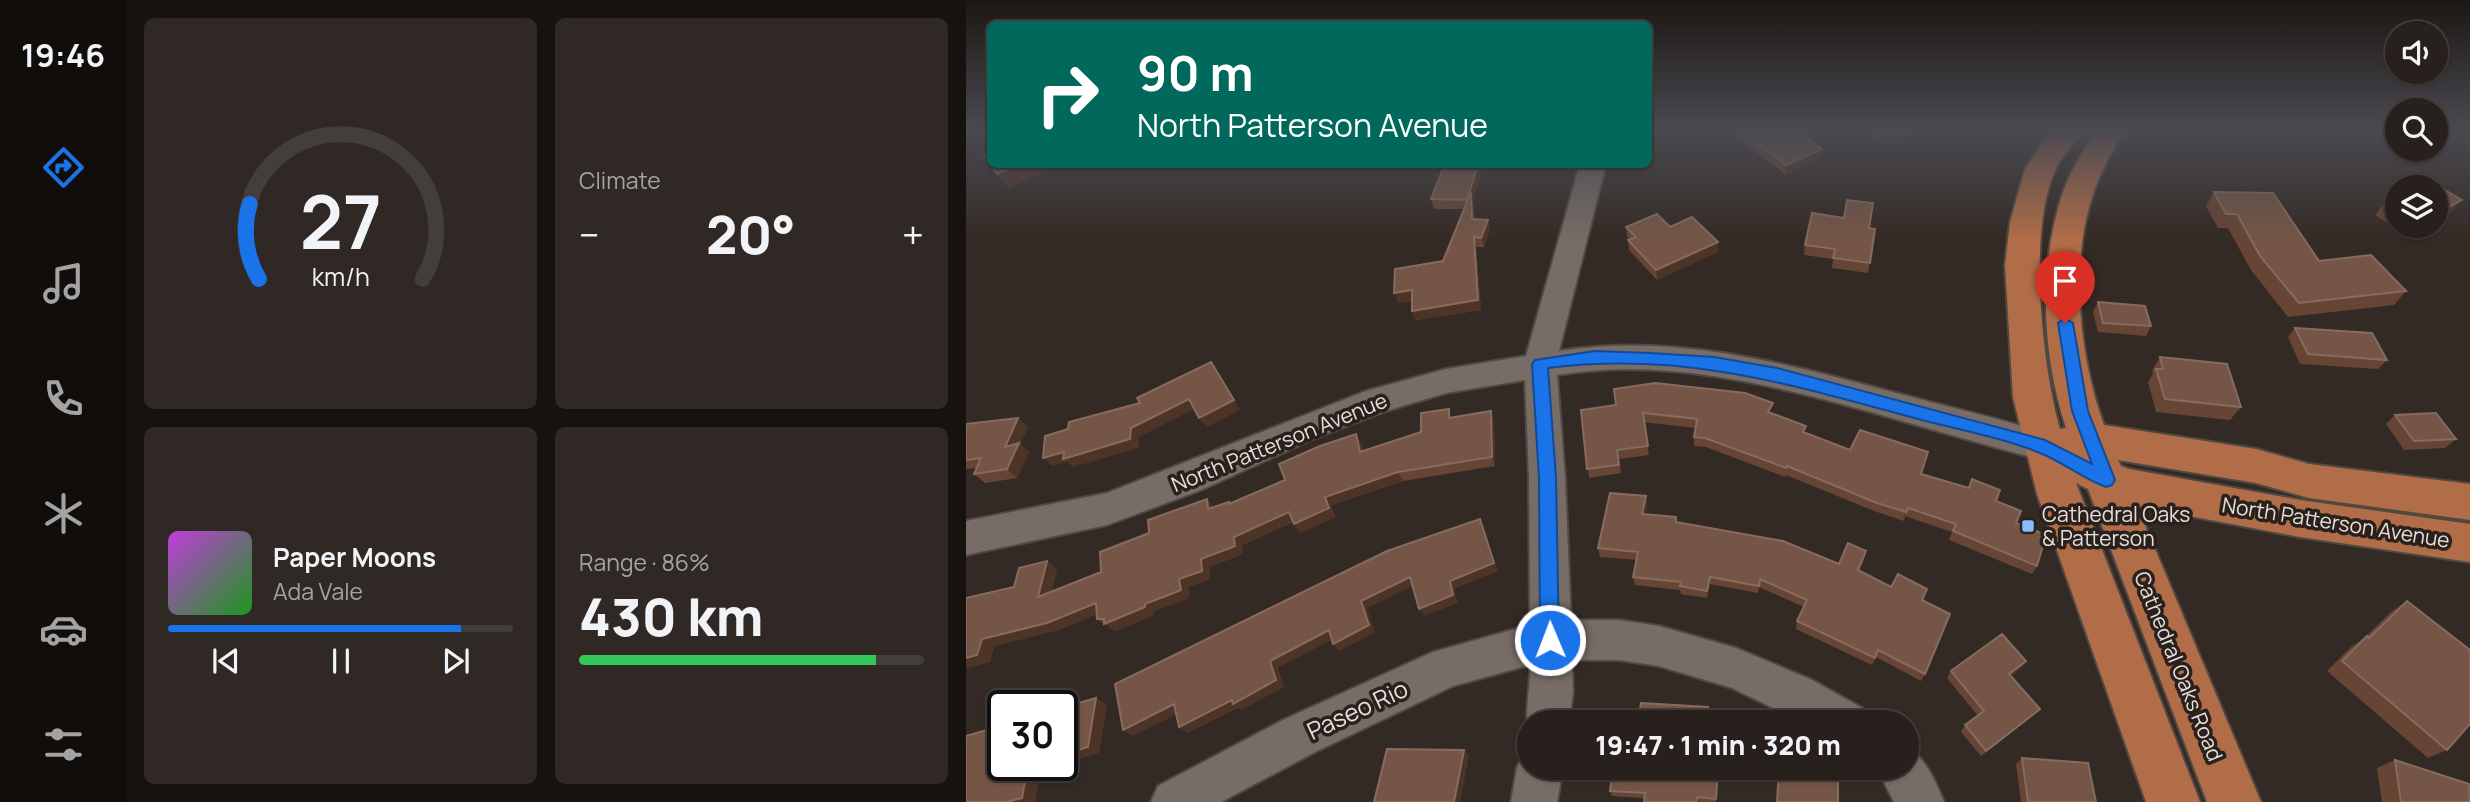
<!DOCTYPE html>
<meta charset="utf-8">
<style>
:root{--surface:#27201c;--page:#2f2825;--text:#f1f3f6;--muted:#a4a3a3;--line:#433e3b;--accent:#1a73e8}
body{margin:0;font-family:Manrope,sans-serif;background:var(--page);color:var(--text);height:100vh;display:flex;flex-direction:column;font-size:26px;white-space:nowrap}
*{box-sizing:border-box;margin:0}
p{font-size:23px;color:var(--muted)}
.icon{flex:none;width:38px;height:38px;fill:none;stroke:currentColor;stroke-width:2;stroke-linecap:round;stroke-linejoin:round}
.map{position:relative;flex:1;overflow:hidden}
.drawer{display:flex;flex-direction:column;gap:18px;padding:18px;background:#15120f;width:840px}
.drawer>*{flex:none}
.hud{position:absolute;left:21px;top:21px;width:665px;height:147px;border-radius:10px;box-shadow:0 2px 5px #0004,0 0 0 2px var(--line);background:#00695c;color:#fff;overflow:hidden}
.controls{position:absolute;left:1419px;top:21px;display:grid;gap:14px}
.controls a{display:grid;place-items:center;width:63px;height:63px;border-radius:50%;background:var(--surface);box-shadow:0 2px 5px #0004,0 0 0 2px var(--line);font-size:35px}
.speed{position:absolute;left:21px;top:690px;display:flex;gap:14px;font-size:35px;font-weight:700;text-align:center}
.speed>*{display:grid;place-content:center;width:91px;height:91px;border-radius:50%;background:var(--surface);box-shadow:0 2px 5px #0004,0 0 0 2px var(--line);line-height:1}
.speed .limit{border:4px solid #111;border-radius:10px;background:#fff;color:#111}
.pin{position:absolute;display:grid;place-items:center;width:60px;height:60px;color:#fff;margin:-72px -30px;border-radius:50% 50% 50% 0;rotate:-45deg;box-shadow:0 0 7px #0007}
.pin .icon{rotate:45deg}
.me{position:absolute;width:77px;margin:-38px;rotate:359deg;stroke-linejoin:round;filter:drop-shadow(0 0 5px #0008)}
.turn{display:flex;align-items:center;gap:24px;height:147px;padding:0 35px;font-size:32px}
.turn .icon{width:91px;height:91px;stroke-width:2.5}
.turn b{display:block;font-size:49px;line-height:60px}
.big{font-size:52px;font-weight:800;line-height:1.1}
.drawer .card{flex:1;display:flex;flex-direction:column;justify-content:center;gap:10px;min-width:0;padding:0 24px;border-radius:10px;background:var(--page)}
.drawer .dial{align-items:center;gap:0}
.dial svg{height:182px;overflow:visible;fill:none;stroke:var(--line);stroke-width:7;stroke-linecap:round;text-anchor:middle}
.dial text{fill:var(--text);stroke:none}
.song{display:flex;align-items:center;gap:21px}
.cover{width:84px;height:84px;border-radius:10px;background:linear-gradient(135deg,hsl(290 70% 55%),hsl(120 70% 35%))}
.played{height:7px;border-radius:4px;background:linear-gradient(90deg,var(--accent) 85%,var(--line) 85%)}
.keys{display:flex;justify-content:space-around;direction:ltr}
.heat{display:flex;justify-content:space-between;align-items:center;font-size:38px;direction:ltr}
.charge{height:10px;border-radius:5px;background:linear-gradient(90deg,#34c759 86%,var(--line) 0)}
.drawer .tiles{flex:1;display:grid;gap:18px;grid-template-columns:repeat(2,1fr)}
.trip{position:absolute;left:551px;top:710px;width:402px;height:70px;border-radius:35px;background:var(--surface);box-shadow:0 2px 5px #0004,0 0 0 2px var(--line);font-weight:800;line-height:70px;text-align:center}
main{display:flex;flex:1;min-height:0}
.tab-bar{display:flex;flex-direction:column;width:126px;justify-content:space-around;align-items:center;background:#100d0b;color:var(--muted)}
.tab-bar .icon{width:49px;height:49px}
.tab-bar .selected{color:var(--accent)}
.tab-bar b{font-size:32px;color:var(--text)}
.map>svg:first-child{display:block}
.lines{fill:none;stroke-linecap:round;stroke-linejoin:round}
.minor-casing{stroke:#504843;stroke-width:4}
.major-casing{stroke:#504843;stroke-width:4}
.minor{fill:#786c66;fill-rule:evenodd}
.major{fill:#b16d47;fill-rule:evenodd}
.wall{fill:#674535}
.shaded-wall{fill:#4d3427}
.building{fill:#755646;stroke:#866b5e;stroke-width:2}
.route{fill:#1a73e8;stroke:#114b97;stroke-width:2}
.poi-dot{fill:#8bbafc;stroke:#2a201c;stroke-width:2.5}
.labels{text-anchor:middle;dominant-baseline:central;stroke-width:7;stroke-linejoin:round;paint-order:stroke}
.street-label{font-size:21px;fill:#e5dedb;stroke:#2a201c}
.poi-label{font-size:21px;fill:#e5dedb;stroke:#2a201c;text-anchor:start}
.near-street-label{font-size:24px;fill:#e5dedb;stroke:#2a201c}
</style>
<main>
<nav class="tab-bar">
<b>19:46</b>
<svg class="icon selected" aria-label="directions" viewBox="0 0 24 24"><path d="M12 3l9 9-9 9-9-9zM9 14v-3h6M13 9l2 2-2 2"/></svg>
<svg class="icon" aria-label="music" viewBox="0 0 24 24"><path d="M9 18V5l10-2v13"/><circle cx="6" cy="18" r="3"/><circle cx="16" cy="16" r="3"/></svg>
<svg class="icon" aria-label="phone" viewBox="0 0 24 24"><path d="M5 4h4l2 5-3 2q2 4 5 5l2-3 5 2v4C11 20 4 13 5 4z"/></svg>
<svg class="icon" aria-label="climate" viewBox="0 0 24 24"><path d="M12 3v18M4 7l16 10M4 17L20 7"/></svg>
<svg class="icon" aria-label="car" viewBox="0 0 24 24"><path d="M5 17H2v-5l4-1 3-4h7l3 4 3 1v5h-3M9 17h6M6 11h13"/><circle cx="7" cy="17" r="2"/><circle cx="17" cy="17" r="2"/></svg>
<svg class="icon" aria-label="filters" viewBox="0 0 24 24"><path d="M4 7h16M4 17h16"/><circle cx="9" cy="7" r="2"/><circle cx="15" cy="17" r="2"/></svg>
</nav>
<section class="drawer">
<div class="tiles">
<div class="card dial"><svg viewBox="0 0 100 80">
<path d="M14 69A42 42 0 1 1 86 69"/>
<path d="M14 69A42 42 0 0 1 10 36" stroke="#1a73e8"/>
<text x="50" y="56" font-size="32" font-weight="700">27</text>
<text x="50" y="72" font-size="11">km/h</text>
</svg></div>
<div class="card"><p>Climate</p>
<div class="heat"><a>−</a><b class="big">20°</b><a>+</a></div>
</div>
<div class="card">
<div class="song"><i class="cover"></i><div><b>Paper Moons</b><p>Ada Vale</p></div></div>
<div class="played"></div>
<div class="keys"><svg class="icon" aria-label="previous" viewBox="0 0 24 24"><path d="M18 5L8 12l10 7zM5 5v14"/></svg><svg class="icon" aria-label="pause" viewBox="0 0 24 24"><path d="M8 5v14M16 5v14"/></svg><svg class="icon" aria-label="next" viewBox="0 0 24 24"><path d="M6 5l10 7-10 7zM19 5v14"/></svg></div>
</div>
<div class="card"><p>Range · 86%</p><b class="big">430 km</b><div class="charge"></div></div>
</div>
</section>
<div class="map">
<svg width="1504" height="802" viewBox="0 0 1504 802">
<rect width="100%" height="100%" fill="#342a25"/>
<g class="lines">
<g class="minor-casing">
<path id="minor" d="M 614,164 L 640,164 L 593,351 C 711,332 825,365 938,395 C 989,409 1041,420 1091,437 L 1096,447 L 1091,457 L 1079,461 C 1021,445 963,429 905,412 C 801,384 699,357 591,375 L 599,478 L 605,620 L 653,620 L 693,626 L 770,648 L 846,680 L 896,708 L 903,723 L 838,723 L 766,688 L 693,666 L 653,660 L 606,660 L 607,692 L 603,723 L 564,723 L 564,734 C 557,718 565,685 564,665 L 487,686 L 349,752 L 255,802 L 185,802 L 192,786 L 317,720 L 467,652 L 564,625 L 563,478 L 559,380 L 480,393 L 420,411 L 347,439 L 235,490 L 141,525 L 0,555 L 0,521 L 141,493 L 400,391 L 480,369 L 560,356 Z
M 942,749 C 959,756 971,785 978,802 L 928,802 L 911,768 L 942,768 Z
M 564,750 L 564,768 L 597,768 L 591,802 L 545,802 L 551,768 L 558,752 Z"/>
</g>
<g class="major-casing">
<path id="major" d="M 1089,129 L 1119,129 C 1110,143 1097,153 1090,168 C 1061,229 1076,365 1094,429 L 1100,428 C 1076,355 1072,268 1096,195 C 1104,171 1118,150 1132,129 L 1160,129 C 1147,149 1136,169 1128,191 C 1103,263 1113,355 1138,425 L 1290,449 L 1343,464 L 1504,484 L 1504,520 L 1343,498 L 1290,483 L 1152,460 L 1155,466 L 1163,469 L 1334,500 L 1504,524 L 1504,562 L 1334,537 L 1171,506 L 1295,802 L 1241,802 L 1122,489 L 1110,483 L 1234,802 L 1180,802 L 1071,494 L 1047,397 L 1039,265 L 1044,222 L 1059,169 L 1077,142 ZM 1102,457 L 1111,458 L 1105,467 Z"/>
</g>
<use href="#minor" class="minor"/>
<use href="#major" class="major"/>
</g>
<path class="wall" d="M 769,129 L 829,129 L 856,149 L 855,158 L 820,175 L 769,136 Z
M 906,129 L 950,129 L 949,136 L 937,135 L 936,144 L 906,142 Z
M 512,165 L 515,175 L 507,199 L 509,219 L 522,220 L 524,229 L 518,247 L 510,247 L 515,310 L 450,320 L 446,311 L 446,301 L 432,303 L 477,261 L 498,209 L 468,209 L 465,199 Z
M 1248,192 L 1353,261 L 1440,291 L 1428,305 L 1322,317 L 1285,270 L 1262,228 L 1252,228 L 1240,206 Z
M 1432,196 L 1432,226 L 1462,226 L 1443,236 L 1409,215 L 1420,201 Z
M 660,227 L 704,227 L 752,252 L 691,280 L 663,250 L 662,240 L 664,239 L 661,236 Z
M 903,228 L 909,229 L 902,273 L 866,268 L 867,259 L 838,255 L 839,245 Z
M 1132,302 L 1185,326 L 1180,336 L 1132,332 L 1127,312 Z
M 1329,328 L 1421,360 L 1412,369 L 1334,364 L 1322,337 Z
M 1194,357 L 1275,407 L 1264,420 L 1190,412 L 1182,382 L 1187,374 L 1186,371 Z
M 615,410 L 806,412 L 805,413 L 839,433 L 884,450 L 955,474 L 1030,501 L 1050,523 L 1071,566 L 1066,574 L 983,540 L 986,532 L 939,516 L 938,521 L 908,511 L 820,475 L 819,477 L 740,447 L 728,446 L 728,437 L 729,428 L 678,422 L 683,455 L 653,459 L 655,473 L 623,478 Z
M 1429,415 L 1490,439 L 1479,448 L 1438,450 L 1420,424 Z
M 487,417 L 528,420 L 529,466 L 437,481 L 365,505 L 369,517 L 334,533 L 327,522 L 276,545 L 277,554 L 243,567 L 244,579 L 222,587 L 223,598 L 188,611 L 188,615 L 149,631 L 131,619 L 131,614 L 92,630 L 28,646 L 24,662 L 0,668 L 48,587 L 91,569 L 86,591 L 135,572 L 248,507 L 265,504 L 319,480 L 395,443 L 397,451 L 455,432 Z
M 52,418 L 62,427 L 54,444 L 63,452 L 51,478 L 19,483 L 8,474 L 10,468 L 0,469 L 0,424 Z
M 680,496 L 681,505 L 679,514 L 710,517 L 711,522 L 873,564 L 898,559 L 893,571 L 956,600 L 959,674 L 955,681 L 910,657 L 906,665 L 830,629 L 831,621 L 838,607 L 793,587 L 792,593 L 744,584 L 741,598 L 715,594 L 714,590 L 669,585 L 667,577 L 671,560 L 634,557 L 632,548 Z
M 1441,601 L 1481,750 L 1462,758 L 1361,671 L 1385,647 L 1397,639 L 1425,612 Z
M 1060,661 L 1055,668 L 1045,676 L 1074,709 L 1068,715 L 1015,756 L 995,732 L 999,725 L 1012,716 L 981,678 L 985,671 Z
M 1056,758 L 1130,802 L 1055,802 L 1050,764 Z
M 1429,760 L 1504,802 L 1416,802 L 1411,768 Z
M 752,768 L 750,802 L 678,802 L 678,798 L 646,796 L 644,791 Z"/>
<path class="shaded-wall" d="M 856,149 L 855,158 L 820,175 L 820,165 Z
M 52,164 L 93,164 L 42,188 L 31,174 Z
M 512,165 L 515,175 L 507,199 L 509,229 L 501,200 Z
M 1496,200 L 1484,214 L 1470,221 L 1470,214 Z
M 522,220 L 524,229 L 518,247 L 515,238 Z
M 1451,226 L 1462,226 L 1443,236 Z
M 508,237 L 510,247 L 515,310 L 450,320 L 446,311 Z
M 752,242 L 752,252 L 691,280 L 690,270 Z
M 446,290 L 450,300 L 432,303 L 428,293 Z
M 245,362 L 274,410 L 241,427 L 233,418 Z
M 223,399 L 230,408 L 173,437 L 173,448 L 107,467 L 101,462 L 86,466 L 77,458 L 98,452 L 165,428 Z
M 525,411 L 528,420 L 529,466 L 526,457 Z
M 52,418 L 62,427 L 54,444 L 63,452 L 51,478 L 41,469 L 39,447 Z
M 390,434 L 395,443 L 399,461 L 394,452 Z
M 432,472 L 437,481 L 365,505 L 369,517 L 334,533 L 328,524 L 359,497 Z
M 680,496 L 681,505 L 678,522 L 676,514 Z
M 241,499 L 248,507 L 242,509 Z
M 323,512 L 330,520 L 276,545 L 277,554 L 243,567 L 244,579 L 222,587 L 223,598 L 188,611 L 188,615 L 149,631 L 138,624 L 179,604 L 213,579 L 235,559 L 268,537 Z
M 514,519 L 532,571 L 488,589 L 492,603 L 458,616 L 453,609 L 484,581 Z
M 81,561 L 91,569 L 83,604 L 72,597 Z
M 444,577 L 449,585 L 401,608 L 409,633 L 373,651 L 367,644 L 395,601 Z
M 744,577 L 744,584 L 741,598 L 741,591 Z
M 130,603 L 140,610 L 92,630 L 28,646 L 24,662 L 0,668 L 0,658 L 16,639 Z
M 363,630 L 369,638 L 312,668 L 318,687 L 275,710 L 272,708 L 222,733 L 213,727 L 266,700 L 304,661 Z
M 1060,661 L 1055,668 L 1038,680 L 1043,674 Z
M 130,698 L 141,705 L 133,753 L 96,764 L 96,755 Z
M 208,704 L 217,711 L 167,736 L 157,730 Z
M 1074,709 L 1068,715 L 1015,756 L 1020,751 Z
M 498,750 L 503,756 L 494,802 L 488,802 Z
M 62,765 L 93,765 L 75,770 L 69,802 L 41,802 Z"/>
<path class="building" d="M 772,129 L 829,129 L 856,149 L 820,165 Z
M 908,129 L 937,129 L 938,135 L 908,133 Z
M 24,153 L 24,164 L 52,164 L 31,174 L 18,156 Z
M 512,165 L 501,200 L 465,199 L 478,166 Z
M 1465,182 L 1496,200 L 1470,214 L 1470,187 L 1452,187 Z
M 505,192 L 506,219 L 522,220 L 515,238 L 508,237 L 512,300 L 446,311 L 446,290 L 428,293 L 429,269 L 477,261 Z
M 1248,192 L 1307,193 L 1353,261 L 1405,255 L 1440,291 L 1333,303 L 1294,256 L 1271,214 L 1260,214 Z
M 1432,196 L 1432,208 L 1420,201 Z
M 881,200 L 907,203 L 903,228 L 909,229 L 904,263 L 867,258 L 869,249 L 839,245 L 846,213 L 878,218 Z
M 691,214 L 704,227 L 726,217 L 752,242 L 690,270 L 662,240 L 670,237 L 660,227 Z
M 1132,302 L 1179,306 L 1185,326 L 1137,323 Z
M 1329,328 L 1406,333 L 1421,360 L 1342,354 Z
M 1194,357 L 1261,364 L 1275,407 L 1199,399 L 1190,369 L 1197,369 Z
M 245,362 L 268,400 L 233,418 L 223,399 L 165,428 L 164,439 L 97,459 L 98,452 L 77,458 L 79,436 L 102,429 L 103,422 L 174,403 L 171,398 Z
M 689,383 L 779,393 L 807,403 L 802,412 L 840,426 L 837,432 L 884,450 L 894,430 L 962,452 L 955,474 L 1003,488 L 1006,479 L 1034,490 L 1030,501 L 1055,511 L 1050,523 L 1080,535 L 1071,566 L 987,531 L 990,524 L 942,508 L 940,512 L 911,503 L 821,466 L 820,468 L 739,438 L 728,437 L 731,419 L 677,413 L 682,446 L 651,450 L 653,465 L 621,469 L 615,410 L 650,405 L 648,389 Z
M 483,409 L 483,418 L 525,411 L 526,457 L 432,472 L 359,497 L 363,508 L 328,524 L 323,512 L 268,537 L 269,546 L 235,559 L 236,571 L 213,579 L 215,590 L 179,604 L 179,607 L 138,624 L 138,619 L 131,619 L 130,603 L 81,623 L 16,639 L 11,655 L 0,658 L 0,598 L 48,587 L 53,568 L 81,561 L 72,597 L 135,572 L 134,552 L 183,533 L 182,520 L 241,499 L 242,509 L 263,502 L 263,504 L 319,480 L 313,464 L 354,446 L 390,434 L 394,452 L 455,432 L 455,413 Z
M 1470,413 L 1490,439 L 1448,441 L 1429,415 Z
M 52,418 L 39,447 L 53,443 L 41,469 L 8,474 L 15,458 L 0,460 L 0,424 Z
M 644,493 L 680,496 L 676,514 L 710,517 L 710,522 L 817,541 L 873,564 L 882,543 L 900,551 L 892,570 L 925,587 L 932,574 L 961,589 L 956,600 L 984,614 L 959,674 L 912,650 L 909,658 L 831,621 L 841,600 L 794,579 L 793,586 L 744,577 L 741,591 L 714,586 L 715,582 L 667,577 L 672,552 L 632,548 Z
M 514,519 L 528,563 L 484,581 L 487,595 L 453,609 L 444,577 L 395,601 L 403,625 L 367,644 L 363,630 L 304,661 L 310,680 L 267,704 L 266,700 L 213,727 L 208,704 L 157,730 L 149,684 L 421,551 Z
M 1441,601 L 1504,650 L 1504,724 L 1481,750 L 1376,661 L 1401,636 L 1403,638 Z
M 1036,634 L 1060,661 L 1043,674 L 1074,709 L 1020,751 L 999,725 L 1018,711 L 985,671 Z
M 130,698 L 122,747 L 96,755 L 96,708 Z
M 675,703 L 742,707 L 741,723 L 672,723 Z
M 37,725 L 37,765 L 62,765 L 56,798 L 41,802 L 0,802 L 0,736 Z
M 421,749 L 498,750 L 488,802 L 408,802 Z
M 1056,758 L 1122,763 L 1130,802 L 1062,802 Z
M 1429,760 L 1503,784 L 1504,802 L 1435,802 Z
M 647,768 L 752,768 L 750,799 L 731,797 L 730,802 L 678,802 L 679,793 L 644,791 Z
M 813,768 L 856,768 L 872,770 L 872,802 L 811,802 Z"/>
<linearGradient id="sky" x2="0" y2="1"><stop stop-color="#1d1714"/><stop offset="0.54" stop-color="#4a4a51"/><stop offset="1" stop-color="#4a4a51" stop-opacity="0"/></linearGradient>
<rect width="1504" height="241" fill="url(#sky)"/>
<path class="route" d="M 1099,318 L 1107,323 L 1122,411 L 1149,480 L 1146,485 L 1140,487 C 1117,479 1097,462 1074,453 C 1038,438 990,429 952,419 C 823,384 717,351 582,368 L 590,478 L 593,640 L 591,646 L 584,649 L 577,646 L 574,640 L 573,478 L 566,364 L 569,360 L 629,351 L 684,353 L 748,357 L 811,368 L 1079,440 L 1126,464 L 1106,411 L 1092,323 Z"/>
<rect class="poi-dot" x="1055" y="519" width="14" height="14" rx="3.5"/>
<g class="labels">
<g class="street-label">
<text transform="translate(313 442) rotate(-22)">North Patterson Avenue</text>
<text transform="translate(1370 522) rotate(9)">North Patterson Avenue</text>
<text transform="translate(1213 666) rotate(68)">Cathedral Oaks Road</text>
</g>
<g class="poi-label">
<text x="1076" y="514">Cathedral Oaks<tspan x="1076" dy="24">&amp; Patterson</tspan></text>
</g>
<g class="near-street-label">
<text transform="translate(391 709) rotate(-25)">Paseo Rio</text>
</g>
</g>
</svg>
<div class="controls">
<a><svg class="icon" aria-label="sound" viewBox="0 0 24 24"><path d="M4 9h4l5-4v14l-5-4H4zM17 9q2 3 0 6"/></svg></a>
<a><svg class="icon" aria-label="search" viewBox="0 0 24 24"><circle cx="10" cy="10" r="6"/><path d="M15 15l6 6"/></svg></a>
<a><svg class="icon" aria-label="layers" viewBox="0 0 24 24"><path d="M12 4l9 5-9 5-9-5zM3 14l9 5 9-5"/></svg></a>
</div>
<div class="speed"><div class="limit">30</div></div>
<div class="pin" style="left:1099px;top:323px;background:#d93025"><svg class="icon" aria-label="arrive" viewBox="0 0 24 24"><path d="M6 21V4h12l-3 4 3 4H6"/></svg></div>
<svg class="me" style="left:584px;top:640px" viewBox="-20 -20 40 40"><circle r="17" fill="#1a73e8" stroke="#fff" stroke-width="3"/><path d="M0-11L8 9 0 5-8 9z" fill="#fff"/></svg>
<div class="trip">19:47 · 1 min · 320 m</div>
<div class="hud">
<div class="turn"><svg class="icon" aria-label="right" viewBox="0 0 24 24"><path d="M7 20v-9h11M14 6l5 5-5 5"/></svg><div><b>90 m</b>North Patterson Avenue</div></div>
</div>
</div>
</main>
